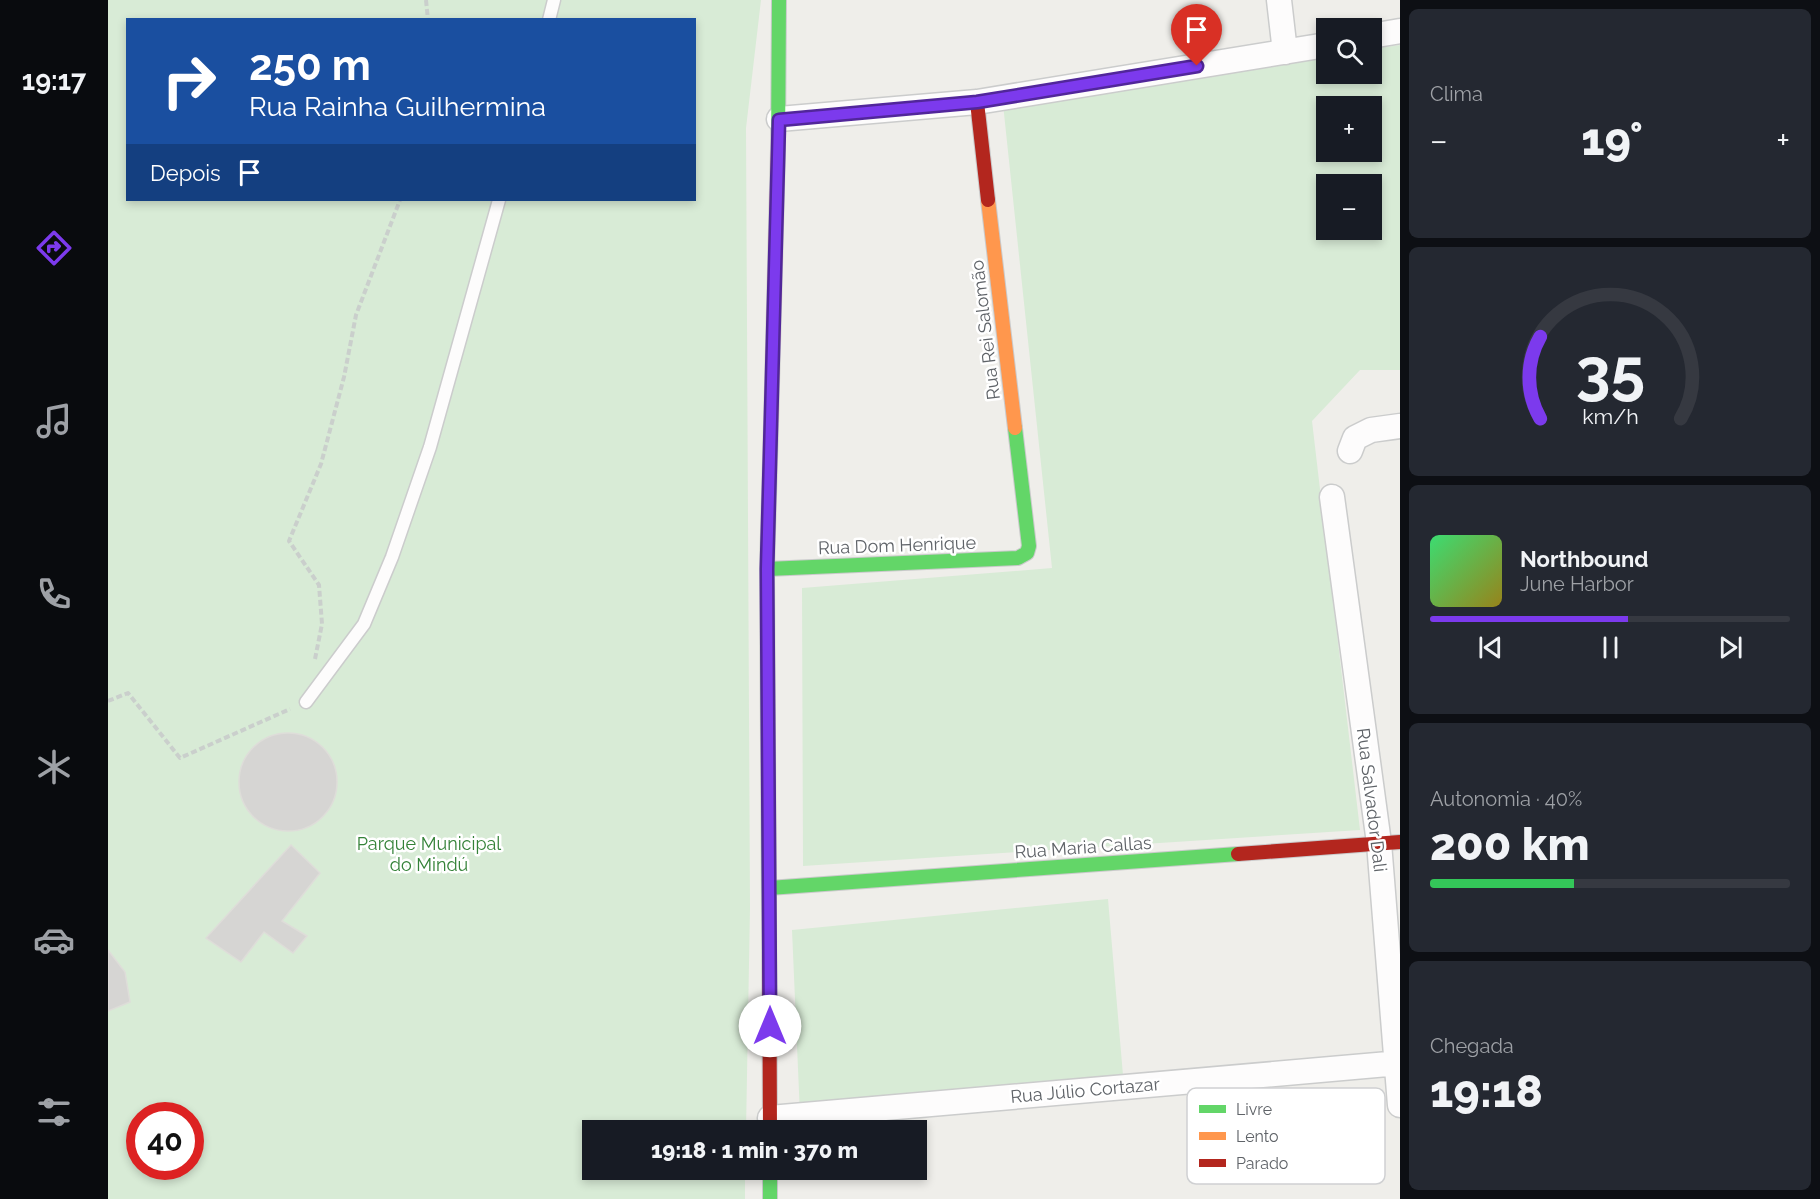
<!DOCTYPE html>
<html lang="pt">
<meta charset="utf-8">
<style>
:root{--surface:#171b24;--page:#242831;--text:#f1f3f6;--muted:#9ea1a6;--line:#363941;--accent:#7c3aed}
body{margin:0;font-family:Raleway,sans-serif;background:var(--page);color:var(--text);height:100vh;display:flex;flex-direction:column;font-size:22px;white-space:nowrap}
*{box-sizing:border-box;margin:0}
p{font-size:20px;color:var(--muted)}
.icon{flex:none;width:33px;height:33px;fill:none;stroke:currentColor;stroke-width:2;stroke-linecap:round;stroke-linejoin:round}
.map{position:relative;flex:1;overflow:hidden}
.panel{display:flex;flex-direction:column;gap:9px;padding:9px;background:#0d0f14;width:420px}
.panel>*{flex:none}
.guide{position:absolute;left:18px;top:18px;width:570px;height:183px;border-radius:0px;box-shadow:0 3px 9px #0003;background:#1a4fa0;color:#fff;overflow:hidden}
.controls{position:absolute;left:1208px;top:18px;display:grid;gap:12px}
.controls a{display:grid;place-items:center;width:66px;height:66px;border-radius:0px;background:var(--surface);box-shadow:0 3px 9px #0003;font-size:30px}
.speed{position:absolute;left:18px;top:1102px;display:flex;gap:12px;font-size:30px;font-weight:700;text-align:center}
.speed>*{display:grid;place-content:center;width:78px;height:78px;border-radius:50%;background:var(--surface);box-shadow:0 3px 9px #0003;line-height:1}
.speed .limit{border:9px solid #d22;background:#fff;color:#111}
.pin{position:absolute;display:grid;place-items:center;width:51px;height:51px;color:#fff;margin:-62px -26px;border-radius:50% 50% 50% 0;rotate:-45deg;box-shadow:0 0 6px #0007}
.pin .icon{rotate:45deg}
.me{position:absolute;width:66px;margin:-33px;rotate:0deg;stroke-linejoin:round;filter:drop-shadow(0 0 4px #0008)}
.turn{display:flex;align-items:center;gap:21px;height:126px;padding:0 24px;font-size:27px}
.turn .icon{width:78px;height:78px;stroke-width:2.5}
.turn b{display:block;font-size:42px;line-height:51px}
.then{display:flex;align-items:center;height:57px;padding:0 24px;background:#0003;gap:12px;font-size:22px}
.big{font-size:45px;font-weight:800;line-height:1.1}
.panel .tile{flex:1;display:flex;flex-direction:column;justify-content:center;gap:9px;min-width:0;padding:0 21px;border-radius:9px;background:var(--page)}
.panel .dial{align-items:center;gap:0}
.dial svg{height:156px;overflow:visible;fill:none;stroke:var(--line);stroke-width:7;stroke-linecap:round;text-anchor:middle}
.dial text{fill:var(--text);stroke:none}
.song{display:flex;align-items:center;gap:18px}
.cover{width:72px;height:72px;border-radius:9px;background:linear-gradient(135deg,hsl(140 70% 55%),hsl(50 70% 35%))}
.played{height:6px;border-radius:3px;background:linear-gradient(90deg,var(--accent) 55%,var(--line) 55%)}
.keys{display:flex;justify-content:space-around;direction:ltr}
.heat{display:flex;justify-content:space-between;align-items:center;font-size:33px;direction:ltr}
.charge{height:9px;border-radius:4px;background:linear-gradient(90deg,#34c759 40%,var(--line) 0)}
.trip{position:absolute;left:474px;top:1120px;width:345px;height:60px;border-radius:0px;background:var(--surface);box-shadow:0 3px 9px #0003;font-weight:800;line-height:60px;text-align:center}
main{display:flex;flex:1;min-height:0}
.menu{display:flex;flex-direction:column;width:108px;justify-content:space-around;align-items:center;background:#090b0e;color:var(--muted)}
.menu .icon{width:42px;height:42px}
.menu .current{color:var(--accent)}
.menu b{font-size:27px;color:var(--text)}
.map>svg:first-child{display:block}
.green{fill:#d8ebd6;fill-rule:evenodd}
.building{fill:#d6d5d3;stroke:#deddd9;stroke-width:1.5}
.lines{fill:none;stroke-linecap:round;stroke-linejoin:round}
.lane-casing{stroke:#cbcccc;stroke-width:15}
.street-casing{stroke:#cbcccc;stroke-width:27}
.fast-casing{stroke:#cacacb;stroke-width:16}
.slow-casing{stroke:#cacacb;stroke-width:16}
.jam-casing{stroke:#cacacb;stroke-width:16}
.path{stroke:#cacfcc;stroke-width:4;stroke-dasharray:6 3;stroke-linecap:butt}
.lane{stroke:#fdfcfc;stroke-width:12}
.street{stroke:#fdfcfc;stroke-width:24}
.fast{stroke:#63d668;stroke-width:14}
.slow{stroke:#ff974d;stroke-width:14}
.jam{stroke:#b3261e;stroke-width:14}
.route-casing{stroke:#51269a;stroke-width:15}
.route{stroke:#7c3aed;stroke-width:10}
.labels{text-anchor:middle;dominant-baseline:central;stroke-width:5;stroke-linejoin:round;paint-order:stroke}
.street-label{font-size:18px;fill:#5f6368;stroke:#fff}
.park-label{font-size:18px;fill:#348238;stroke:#fff}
.key{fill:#fff;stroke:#cfd0d2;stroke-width:1.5}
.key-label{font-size:16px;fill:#5f6368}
</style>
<main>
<nav class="menu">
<b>19:17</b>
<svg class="icon current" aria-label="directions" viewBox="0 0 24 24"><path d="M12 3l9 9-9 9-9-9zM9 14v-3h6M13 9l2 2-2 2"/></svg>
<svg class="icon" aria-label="music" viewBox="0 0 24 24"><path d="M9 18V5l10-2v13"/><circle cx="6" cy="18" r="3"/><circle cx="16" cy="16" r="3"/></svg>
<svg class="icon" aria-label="phone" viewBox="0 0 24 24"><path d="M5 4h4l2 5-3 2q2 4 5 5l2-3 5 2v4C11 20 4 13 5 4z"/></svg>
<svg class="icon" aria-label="climate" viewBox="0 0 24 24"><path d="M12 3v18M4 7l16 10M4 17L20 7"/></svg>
<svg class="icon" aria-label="car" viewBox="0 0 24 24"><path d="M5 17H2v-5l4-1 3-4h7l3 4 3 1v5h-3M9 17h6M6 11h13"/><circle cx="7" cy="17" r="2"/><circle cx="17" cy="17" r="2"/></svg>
<svg class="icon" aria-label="filters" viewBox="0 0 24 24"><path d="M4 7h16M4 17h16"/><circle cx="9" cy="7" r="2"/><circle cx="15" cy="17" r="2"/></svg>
</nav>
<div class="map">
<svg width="1292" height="1199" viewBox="0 0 1292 1199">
<rect width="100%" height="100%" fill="#efeeea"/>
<path class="green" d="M 0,0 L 653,0 L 638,128 L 642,908 L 638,1131 L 484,1131 L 484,1170 L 637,1170 L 637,1199 L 0,1199 ZM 20,20 L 586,20 L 586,200 L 20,200 ZM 32,1116 L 82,1116 L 82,1167 L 32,1167 Z
M 1292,45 L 1292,370 L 1252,370 L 1204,421 L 1252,830 L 695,866 L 694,588 L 944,568 L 895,104 L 1218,56 L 1218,74 L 1263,74 L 1263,49 ZM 1218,106 L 1263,106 L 1263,152 L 1218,152 ZM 1218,184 L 1263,184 L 1263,230 L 1218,230 Z
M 1000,899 L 1016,1087 L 692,1115 L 684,930 Z"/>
<path class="building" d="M131 782a49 49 0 1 1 98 0a49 49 0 1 1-98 0Z
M 183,845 L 212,873 L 174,921 L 199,936 L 185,953 L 156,932 L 133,962 L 98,938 Z
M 0,950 L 17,972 L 22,1002 L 0,1011 Z"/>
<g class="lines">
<g class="lane-casing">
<path id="lane" d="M 441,20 L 446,0
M 198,702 L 256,624 L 284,557 L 322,447 L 391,200"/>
</g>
<g class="street-casing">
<path id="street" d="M 1171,0 L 1177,52
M 1263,36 L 1292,31
M 671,119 L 869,102 L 1218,45
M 1242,451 L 1247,438 L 1263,430 L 1292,426
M 1224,497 L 1271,843 L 1292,1105
M 662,1118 L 1292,1063"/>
</g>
<g class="fast-casing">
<path id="fast" d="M 670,149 L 671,0
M 659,569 L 910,558 L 919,553 L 921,546 L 907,428
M 661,888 L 1130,854
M 661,917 L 659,569 L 663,424
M 662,1170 L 662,1199"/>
</g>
<g class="slow-casing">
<path id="slow" d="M 880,200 L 907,428
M 663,424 L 670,149"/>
</g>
<g class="jam-casing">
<path id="jam" d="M 869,102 L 880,200
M 1130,854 L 1292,842
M 661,917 L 662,1131"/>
</g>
<path class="path" d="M 318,0 L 320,20
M 207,659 L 214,624 L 211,585 L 181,541 L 213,464 L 236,377 L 248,315 L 292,200
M 0,701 L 20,693 L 72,758 L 182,709"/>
<use href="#lane" class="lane"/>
<use href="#street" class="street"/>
<use href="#fast" class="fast"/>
<use href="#slow" class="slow"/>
<use href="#jam" class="jam"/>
</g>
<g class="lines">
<g class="route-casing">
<path id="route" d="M 662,1026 L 659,569 L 671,120 L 869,102 L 1089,66"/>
</g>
<use href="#route" class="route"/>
</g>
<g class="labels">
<g class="street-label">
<text transform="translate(877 330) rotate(-97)">Rua Rei Salomão</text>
<text transform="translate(789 545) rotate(-2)">Rua Dom Henrique</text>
<text transform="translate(1264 800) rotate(83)">Rua Salvador Dali</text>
<text transform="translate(975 847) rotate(-4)">Rua Maria Callas</text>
<text transform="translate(977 1090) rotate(-5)">Rua Júlio Cortazar</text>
</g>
<g class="park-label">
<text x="321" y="843">Parque Municipal<tspan x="321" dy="21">do Mindú</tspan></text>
</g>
</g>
<rect x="1079" y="1088" width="198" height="96" rx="9" class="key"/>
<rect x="1091" y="1105" width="27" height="8" fill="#63d668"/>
<rect x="1091" y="1132" width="27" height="8" fill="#ff974d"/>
<rect x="1091" y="1159" width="27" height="8" fill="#b3261e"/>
<g class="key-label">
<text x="1128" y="1115">Livre</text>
<text x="1128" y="1142">Lento</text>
<text x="1128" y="1169">Parado</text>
</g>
</svg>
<div class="controls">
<a><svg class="icon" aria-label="search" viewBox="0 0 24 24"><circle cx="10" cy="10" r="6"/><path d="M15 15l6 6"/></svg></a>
<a>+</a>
<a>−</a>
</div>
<div class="speed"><div class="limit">40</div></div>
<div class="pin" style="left:1089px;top:66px;background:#d93025"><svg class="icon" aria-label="arrive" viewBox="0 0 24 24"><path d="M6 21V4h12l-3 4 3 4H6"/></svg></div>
<svg class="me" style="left:662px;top:1026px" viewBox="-20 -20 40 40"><circle r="19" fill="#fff"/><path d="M0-13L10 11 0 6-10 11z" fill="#7c3aed"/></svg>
<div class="trip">19:18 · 1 min · 370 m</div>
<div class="guide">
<div class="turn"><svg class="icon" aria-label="right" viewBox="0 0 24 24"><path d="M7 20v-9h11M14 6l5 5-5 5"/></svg><div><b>250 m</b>Rua Rainha Guilhermina</div></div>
<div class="then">Depois<svg class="icon" aria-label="arrive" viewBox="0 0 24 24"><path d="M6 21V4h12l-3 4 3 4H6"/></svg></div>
</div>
</div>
<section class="panel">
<div class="tile"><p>Clima</p>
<div class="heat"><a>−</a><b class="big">19°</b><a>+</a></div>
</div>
<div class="tile dial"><svg viewBox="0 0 100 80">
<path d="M14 69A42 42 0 1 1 86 69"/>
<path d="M14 69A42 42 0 0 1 14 27" stroke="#7c3aed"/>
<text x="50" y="56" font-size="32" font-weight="700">35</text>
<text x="50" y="72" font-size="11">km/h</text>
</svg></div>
<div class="tile">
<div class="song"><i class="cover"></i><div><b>Northbound</b><p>June Harbor</p></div></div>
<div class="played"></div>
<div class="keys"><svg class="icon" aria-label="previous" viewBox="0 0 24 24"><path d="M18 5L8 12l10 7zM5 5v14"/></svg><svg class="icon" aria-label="pause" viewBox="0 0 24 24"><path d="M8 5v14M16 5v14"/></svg><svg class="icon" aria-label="next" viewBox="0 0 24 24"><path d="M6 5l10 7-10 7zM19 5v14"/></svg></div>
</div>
<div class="tile"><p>Autonomia · 40%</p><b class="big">200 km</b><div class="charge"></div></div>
<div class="tile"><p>Chegada</p><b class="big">19:18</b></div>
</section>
</main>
